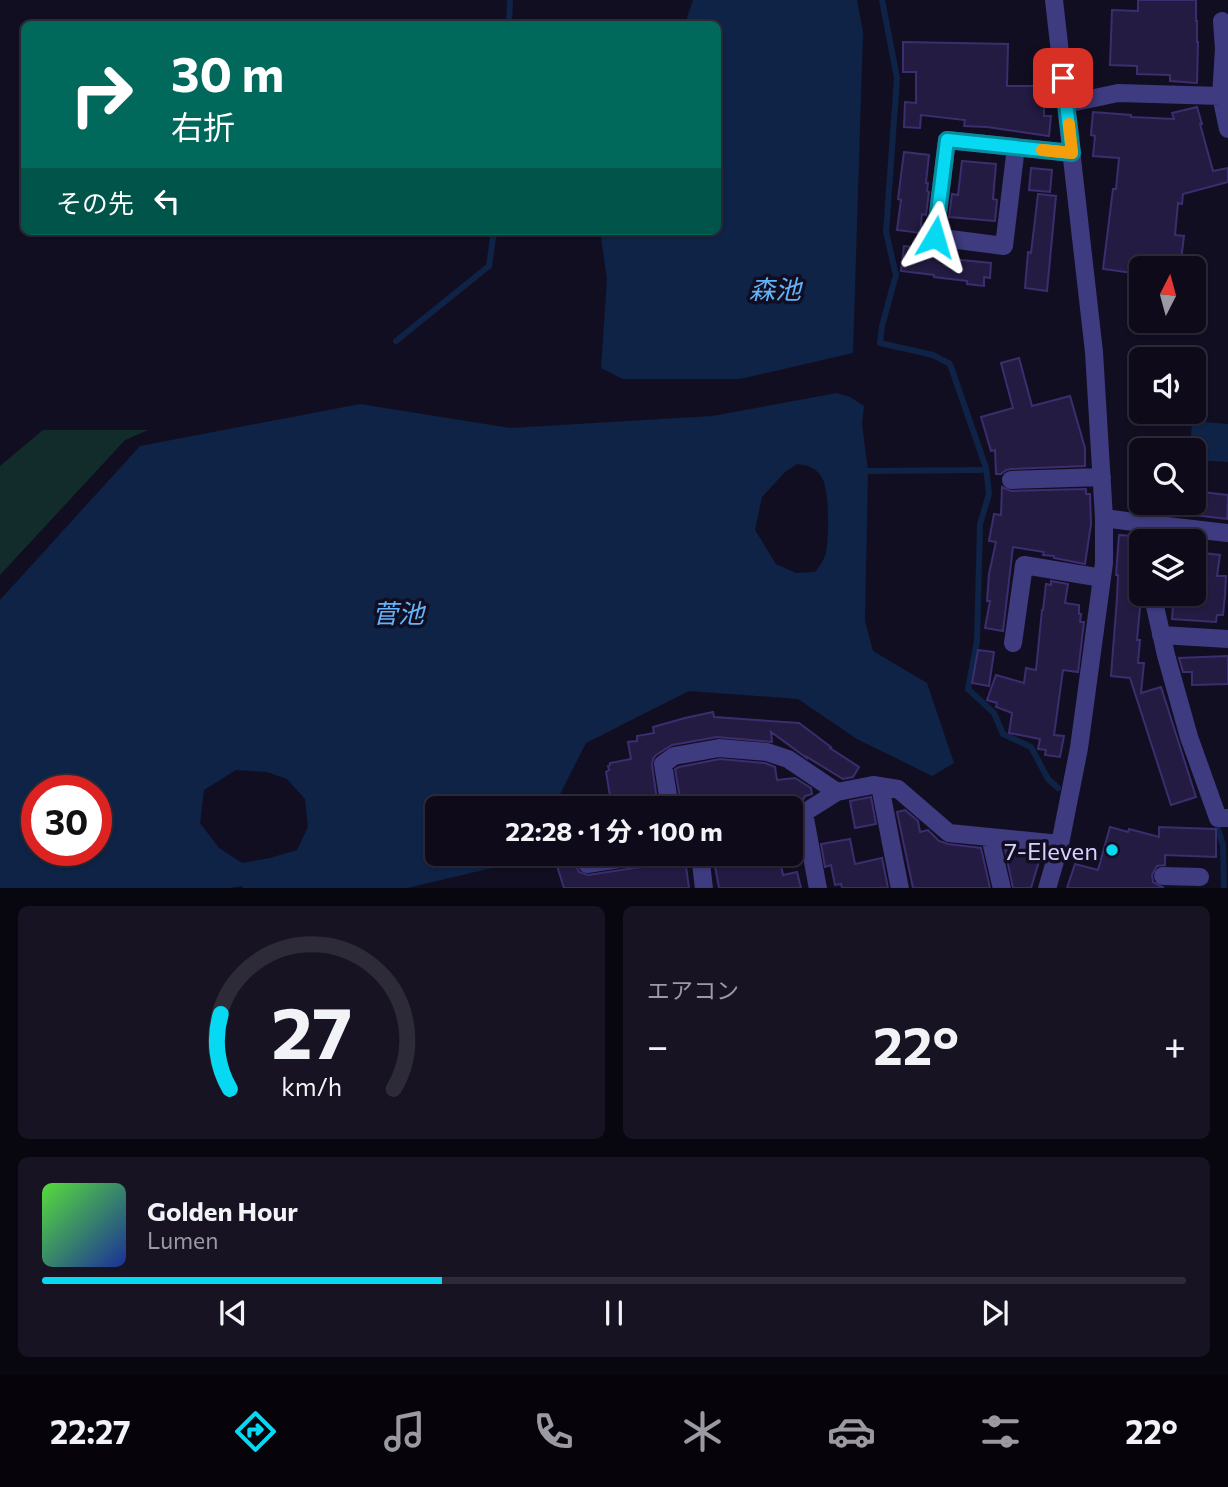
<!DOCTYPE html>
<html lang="ja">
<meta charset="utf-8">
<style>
:root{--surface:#0e0a1a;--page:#171323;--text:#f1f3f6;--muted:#9b9aa2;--line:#2e2b39;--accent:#08d9f3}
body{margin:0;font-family:Commissioner,"Noto Sans JP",sans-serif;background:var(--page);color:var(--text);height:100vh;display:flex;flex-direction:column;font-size:26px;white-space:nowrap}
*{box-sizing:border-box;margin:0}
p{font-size:23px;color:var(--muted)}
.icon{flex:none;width:38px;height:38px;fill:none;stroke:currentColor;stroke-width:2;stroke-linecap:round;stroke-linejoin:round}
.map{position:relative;height:888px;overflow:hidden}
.sheet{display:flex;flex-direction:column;gap:18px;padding:18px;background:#08060e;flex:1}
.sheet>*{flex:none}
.top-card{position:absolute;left:21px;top:21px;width:700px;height:214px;border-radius:10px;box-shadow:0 2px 5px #0004,0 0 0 2px var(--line);background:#00695c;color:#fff;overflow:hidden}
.needle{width:46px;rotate:6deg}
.controls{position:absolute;left:1129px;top:256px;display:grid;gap:14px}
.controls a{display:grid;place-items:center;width:77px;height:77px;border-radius:10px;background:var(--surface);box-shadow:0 2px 5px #0004,0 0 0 2px var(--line);font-size:35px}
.speed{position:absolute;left:21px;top:775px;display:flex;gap:14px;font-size:35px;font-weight:700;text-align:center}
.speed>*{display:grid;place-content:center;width:91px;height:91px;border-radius:50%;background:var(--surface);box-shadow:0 2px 5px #0004,0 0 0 2px var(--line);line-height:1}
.speed .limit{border:10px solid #d22;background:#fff;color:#111}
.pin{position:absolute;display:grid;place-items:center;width:60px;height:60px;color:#fff;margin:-30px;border-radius:14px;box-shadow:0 4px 10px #0006}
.me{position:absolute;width:77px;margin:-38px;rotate:7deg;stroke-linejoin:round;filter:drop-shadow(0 0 5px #0008)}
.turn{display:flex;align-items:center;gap:24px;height:147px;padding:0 35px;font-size:32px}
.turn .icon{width:91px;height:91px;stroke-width:2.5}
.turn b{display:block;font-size:49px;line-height:60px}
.then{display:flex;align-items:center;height:66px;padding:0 35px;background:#0003;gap:14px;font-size:26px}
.big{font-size:52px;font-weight:700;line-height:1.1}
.sheet .tile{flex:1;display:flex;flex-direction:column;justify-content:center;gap:10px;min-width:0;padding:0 24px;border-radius:10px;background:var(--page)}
.sheet .dial{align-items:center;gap:0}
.dial svg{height:182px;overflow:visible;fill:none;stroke:var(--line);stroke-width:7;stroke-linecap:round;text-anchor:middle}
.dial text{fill:var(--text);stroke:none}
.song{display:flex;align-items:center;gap:21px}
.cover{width:84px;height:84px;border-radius:10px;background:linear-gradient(135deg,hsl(110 70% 55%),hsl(230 70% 35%))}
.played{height:7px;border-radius:4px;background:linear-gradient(90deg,var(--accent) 35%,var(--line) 35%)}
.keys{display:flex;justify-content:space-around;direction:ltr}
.heat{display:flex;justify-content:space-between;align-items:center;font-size:38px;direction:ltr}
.sheet .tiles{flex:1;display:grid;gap:18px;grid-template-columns:1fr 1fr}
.tile:last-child{grid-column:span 2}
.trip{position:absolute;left:425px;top:796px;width:378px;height:70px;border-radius:10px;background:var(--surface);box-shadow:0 2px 5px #0004,0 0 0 2px var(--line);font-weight:700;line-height:70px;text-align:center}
.tabs{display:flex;height:112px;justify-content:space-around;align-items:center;background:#06040a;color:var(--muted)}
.tabs .icon{width:49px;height:49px}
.tabs .selected{color:var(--accent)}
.tabs b{font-size:32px;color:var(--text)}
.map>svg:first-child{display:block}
.green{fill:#122c2b}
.water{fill:#0e2346;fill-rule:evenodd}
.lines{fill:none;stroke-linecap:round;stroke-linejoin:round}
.stream{stroke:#0e2346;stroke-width:6}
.building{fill:#231b42;stroke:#3b2e6e;stroke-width:2}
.minor{stroke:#3e3b80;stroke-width:18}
.route-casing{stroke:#058d9e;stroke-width:18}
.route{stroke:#08d9f3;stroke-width:12}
.slow{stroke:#f59e0b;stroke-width:12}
.poi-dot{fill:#08d9f3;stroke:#120e22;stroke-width:2.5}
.labels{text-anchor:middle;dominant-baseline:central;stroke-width:7;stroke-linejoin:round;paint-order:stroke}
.poi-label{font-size:24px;fill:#d6d1fe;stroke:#120e22;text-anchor:end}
.water-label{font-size:26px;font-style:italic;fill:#62b3fa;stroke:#120e22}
</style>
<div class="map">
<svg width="1228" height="889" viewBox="0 0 1228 889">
<rect width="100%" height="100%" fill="#120e22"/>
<path class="green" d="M 43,430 L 148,430 L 125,440 L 0,575 L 0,466 Z"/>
<path class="water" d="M 693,0 L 857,0 L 863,32 L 853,353 L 740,379 L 623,379 L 601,368 L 607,279 L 600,231 L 718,231 L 718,24 L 685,24 Z
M 837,393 L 850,397 L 864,406 L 862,424 L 868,471 L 865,621 L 873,651 L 927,683 L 954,763 L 932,776 L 857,739 L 798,699 L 689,691 L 586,743 L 553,808 L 438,808 L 438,854 L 530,854 L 526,860 L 407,888 L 244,889 L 242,886 L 223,889 L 0,888 L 0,600 L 140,446 L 360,404 L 510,428 L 712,416 ZM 797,464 C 807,465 815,467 821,476 C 830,488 829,538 826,553 C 824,560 819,567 815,572 L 796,573 L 776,564 L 755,530 L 762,497 L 785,472 ZM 236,770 L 267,772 L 287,779 L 305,799 L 308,827 L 297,850 L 270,858 L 242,863 L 219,848 L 200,823 L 204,790 ZM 37,791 L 96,791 L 96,850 L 37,850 Z
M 1192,421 L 1228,424 L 1228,462 L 1194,460 L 1194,450 L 1190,450 Z"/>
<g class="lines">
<path class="stream" d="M 882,0 L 897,78 L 886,232 L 896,275 L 882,326 L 880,343 L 933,355 L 950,364 L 986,468 L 989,494 L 980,524 L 977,641 L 968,689 L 994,713 L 1003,734 L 1031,747 L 1048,779 L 1058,788
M 509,24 L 510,0
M 396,341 L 489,266 L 494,231
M 868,471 L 981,470
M 1217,826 L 1223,845 L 1224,889"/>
</g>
<path class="building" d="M 1138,0 L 1196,0 L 1196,21 L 1197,21 L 1197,42 L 1198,42 L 1197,83 L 1170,81 L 1170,75 L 1137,74 L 1137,66 L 1110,65 L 1112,10 L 1138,11 Z
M 903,42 L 1008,44 L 1007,86 L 1044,86 L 1044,116 L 1051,116 L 1049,136 L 987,127 L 964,126 L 965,120 L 921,115 L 920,128 L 904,127 L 905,102 L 916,103 L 916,72 L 903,72 Z
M 1197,107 L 1202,124 L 1200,124 L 1213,171 L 1228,168 L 1228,182 L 1183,194 L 1182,204 L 1178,203 L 1175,235 L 1184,236 L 1180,268 L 1141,268 L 1141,274 L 1103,269 L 1113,189 L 1116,189 L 1119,158 L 1093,156 L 1095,136 L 1091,135 L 1093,112 L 1131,115 L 1131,117 L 1174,119 L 1172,113 Z
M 904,152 L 929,155 L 926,183 L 928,183 L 927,191 L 929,192 L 926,215 L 922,214 L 920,233 L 897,230 L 901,200 L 898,199 Z
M 962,161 L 996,164 L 993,199 L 997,200 L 995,221 L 949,217 L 952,194 L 958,195 Z
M 1031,168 L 1052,170 L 1050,192 L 1029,190 Z
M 1038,194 L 1056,196 L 1047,291 L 1025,288 L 1028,252 L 1031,253 Z
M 904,246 L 922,248 L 921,256 L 991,263 L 990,278 L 984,277 L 984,286 L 967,284 L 967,281 L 934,277 L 934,275 L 901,271 Z
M 1019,358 L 1032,406 L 1070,396 L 1085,448 L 1085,466 L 1011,469 L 1006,470 L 1001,474 L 996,474 L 995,450 L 991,451 L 981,417 L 1013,408 L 1001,363 Z
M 1002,487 L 1011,491 L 1086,489 L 1086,494 L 1090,494 L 1091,524 L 1085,564 L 1054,558 L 1054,556 L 1043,555 L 1044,552 L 1013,547 L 1003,631 L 985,628 L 990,601 L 987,601 L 989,574 L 996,542 L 989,541 L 994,514 L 1001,515 Z
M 1194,491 L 1228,495 L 1227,519 L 1194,515 Z
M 1119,535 L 1132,536 L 1133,544 L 1138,551 L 1137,561 L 1141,561 L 1141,597 L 1137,640 L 1140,640 L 1138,663 L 1144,663 L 1141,693 L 1161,687 L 1196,797 L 1171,805 L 1130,678 L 1111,676 L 1117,598 L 1118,575 L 1116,575 Z
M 1194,552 L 1220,555 L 1217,576 L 1226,576 L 1225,595 L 1223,615 L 1217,615 L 1216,622 L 1172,619 L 1174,593 L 1194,593 Z
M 1051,581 L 1068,584 L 1065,603 L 1079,605 L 1079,614 L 1081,614 L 1080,622 L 1084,622 L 1078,672 L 1063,670 L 1054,735 L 1064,736 L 1060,757 L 1045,755 L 1046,750 L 1038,749 L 1040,739 L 1009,733 L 1012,713 L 996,707 L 997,703 L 987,700 L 996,675 L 1024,683 L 1026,668 L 1036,670 L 1042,610 L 1043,610 L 1046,584 L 1051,585 Z
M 978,650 L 994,652 L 989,686 L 972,683 Z
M 1228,656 L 1228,684 L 1192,685 L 1192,672 L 1183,672 L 1179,658 Z
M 713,712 L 714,717 L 799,723 L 831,747 L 830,748 L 859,767 L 853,777 L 843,779 L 807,757 L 808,759 L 771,732 L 772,742 L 717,737 L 672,745 L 656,755 L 653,759 L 652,765 L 657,800 L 654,801 L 656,808 L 612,808 L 606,772 L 609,770 L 608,766 L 610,765 L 610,763 L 631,759 L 628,742 L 637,741 L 637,736 L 654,733 L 653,727 L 685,718 Z
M 720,759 L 765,763 L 775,767 L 777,780 L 795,778 L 811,788 L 812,794 L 805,796 L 803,800 L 796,800 L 796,804 L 781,806 L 781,808 L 717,808 L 716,804 L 704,805 L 703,800 L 692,801 L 691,796 L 680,798 L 675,769 L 679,767 Z
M 871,797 L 876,824 L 855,828 L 850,801 Z
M 905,810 L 918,821 L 920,832 L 928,830 L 939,841 L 948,844 L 981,848 L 990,888 L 913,888 L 897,812 Z
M 1110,827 L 1128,832 L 1129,829 L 1159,837 L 1159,827 L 1215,829 L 1216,829 L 1216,857 L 1165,855 L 1165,865 L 1157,866 L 1152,875 L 1153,882 L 1164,888 L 1067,888 L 1075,864 L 1098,870 Z
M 850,839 L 855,864 L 882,858 L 888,888 L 842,888 L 841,884 L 835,885 L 831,865 L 825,867 L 821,844 Z
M 1005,850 L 1041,855 L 1031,888 L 1013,888 Z
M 564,854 L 582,854 L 577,859 L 576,866 L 579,872 L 588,875 L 654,865 L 660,862 L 685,859 L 689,888 L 564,888 L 557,866 L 565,864 Z
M 734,854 L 779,854 L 783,875 L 797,872 L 801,888 L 719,888 L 715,866 L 720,865 L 720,861 L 735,859 Z"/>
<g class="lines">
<path class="minor" d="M 1222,21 L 1224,49 L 1221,96 L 1228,129
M 1066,104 L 1118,93 L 1221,96
M 1016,147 L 1004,246 L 935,237 L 947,140 L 1072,153
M 1011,480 L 1102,477
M 1104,518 L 1141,523 L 1144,541
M 1141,523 L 1228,533
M 1152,593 L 1166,655 L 1189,737 L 1218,818 L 1228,818
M 1161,635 L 1228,639
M 1013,643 L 1024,565 L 1102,578
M 880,786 L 900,889
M 670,808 L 663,764 L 674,756 L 719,748 L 767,752 L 788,759 L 837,792
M 804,813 L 818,889
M 791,821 L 837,792 L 873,785 L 898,789 L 949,833 L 1060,844
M 990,837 L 1002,889
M 700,854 L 704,889
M 587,864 L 652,854
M 1163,876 L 1200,877
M 1047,889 L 1060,844 L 1079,748 L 1104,563 L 1104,518 L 1094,352 L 1054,0"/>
</g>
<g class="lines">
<g class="route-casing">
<path id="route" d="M 935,237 L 947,140 L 1072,153 L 1063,78"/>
</g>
<use href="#route" class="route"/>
<path class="slow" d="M 1042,150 L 1072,153 L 1069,124"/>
</g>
<circle class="poi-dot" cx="1112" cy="850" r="7"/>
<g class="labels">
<g class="poi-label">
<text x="1098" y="850">7-Eleven</text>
</g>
<g class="water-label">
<text x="775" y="288">森池</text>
<text x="398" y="612">菅池</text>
</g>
</g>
</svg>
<div class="controls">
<a><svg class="needle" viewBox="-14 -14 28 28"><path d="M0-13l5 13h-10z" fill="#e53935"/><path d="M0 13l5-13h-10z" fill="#9b9aa2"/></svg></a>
<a><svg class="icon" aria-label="sound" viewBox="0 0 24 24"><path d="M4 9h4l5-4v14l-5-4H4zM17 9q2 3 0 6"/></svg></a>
<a><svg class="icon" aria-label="search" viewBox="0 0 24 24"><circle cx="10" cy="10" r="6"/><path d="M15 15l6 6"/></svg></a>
<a><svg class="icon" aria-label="layers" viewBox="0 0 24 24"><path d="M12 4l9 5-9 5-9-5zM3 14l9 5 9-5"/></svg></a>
</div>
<div class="speed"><div class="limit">30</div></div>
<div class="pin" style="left:1063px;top:78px;background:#d93025"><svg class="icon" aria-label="arrive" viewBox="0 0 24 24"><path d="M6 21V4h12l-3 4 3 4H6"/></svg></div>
<svg class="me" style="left:935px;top:237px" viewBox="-20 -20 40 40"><path d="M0-17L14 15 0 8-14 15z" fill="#08d9f3" stroke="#fff" stroke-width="4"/></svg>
<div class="trip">22:28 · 1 分 · 100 m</div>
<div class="top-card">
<div class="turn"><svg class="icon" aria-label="right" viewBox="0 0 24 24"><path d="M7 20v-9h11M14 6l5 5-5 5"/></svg><div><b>30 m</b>右折</div></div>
<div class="then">その先<svg class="icon" aria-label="left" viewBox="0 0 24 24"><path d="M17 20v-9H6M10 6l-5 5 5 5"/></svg></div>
</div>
</div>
<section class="sheet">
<div class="tiles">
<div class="tile dial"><svg viewBox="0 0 100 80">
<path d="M14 69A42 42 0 1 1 86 69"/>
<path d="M14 69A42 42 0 0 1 10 36" stroke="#08d9f3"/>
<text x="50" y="56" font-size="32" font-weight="700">27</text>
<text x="50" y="72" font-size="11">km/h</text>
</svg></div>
<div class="tile"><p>エアコン</p>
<div class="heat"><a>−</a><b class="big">22°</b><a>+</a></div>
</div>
<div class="tile">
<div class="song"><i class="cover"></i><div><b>Golden Hour</b><p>Lumen</p></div></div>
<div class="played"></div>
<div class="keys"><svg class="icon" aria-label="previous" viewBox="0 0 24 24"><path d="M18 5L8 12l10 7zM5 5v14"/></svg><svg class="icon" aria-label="pause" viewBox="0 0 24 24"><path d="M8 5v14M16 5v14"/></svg><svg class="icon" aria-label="next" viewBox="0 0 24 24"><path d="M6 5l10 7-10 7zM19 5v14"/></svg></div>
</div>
</div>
</section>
<nav class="tabs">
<b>22:27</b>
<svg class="icon selected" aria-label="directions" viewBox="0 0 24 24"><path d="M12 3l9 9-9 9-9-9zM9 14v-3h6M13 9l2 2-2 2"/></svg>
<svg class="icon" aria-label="music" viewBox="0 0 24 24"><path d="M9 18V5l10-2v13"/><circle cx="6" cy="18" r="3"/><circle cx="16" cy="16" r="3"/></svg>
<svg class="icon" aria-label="phone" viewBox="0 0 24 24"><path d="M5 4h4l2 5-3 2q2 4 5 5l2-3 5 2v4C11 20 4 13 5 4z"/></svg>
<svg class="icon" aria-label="climate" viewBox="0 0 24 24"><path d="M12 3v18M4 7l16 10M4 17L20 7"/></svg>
<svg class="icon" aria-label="car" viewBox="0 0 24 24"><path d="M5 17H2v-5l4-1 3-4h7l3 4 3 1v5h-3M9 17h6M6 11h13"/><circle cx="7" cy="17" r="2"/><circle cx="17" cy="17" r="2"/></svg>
<svg class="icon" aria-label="filters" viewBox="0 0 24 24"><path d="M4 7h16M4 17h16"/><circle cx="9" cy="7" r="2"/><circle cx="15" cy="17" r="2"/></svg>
<b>22°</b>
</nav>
